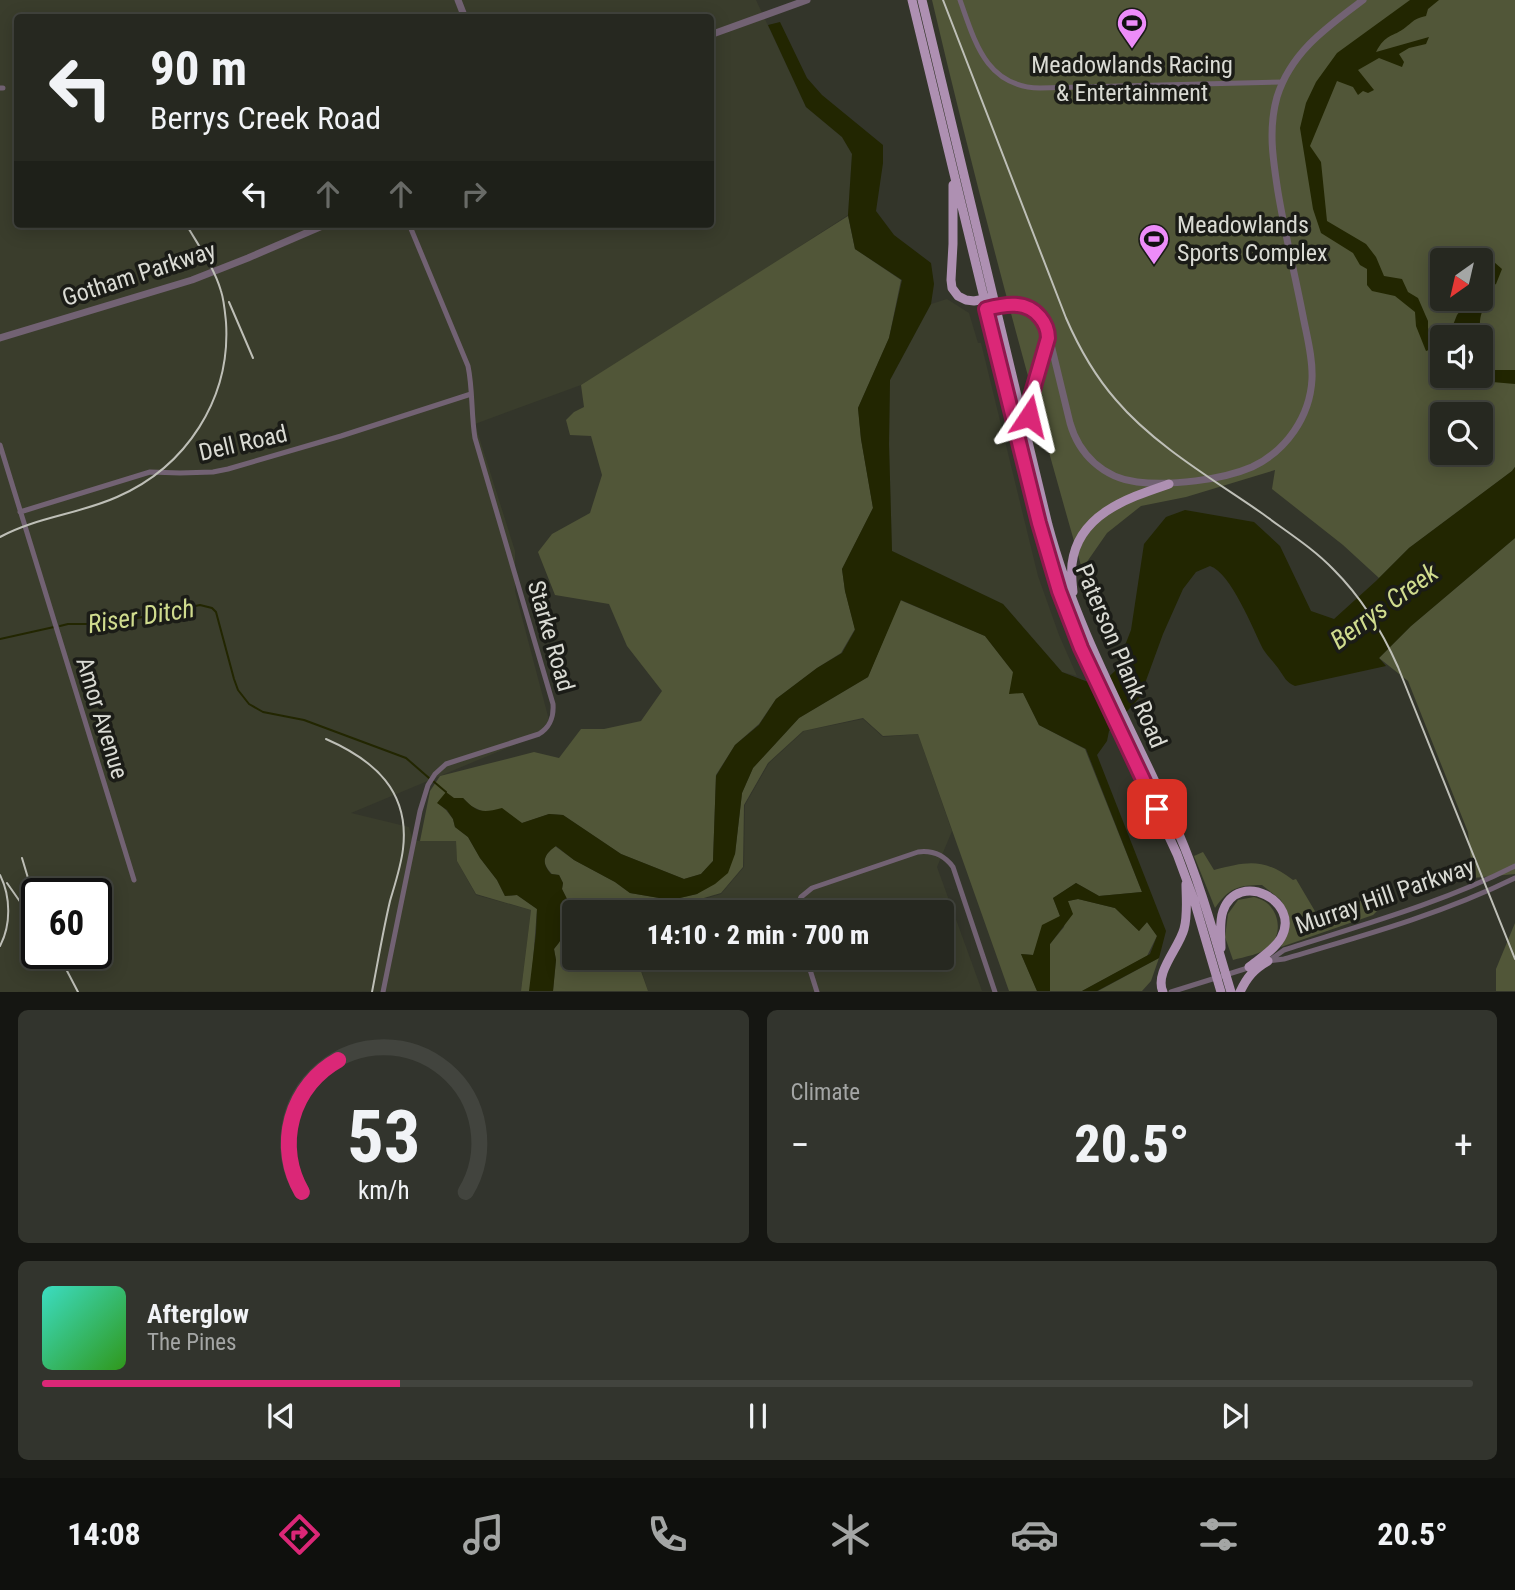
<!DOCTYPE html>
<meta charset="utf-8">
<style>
:root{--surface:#262820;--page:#32342d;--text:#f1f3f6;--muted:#a4a6a5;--line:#42443e;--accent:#db2777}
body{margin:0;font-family:"Roboto Condensed",sans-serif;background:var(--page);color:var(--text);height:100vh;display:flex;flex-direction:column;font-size:26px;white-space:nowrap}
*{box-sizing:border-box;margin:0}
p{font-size:23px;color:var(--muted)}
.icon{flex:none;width:38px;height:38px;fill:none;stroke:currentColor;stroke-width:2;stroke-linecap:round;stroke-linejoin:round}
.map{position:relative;height:992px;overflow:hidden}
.panel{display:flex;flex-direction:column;gap:18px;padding:18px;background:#151612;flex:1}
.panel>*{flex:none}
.guide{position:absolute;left:14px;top:14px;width:700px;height:214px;border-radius:7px;box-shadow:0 4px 18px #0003,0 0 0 2px var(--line);background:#262820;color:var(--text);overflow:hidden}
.needle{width:46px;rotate:214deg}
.tools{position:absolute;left:1430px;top:248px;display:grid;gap:14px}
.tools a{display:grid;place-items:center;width:63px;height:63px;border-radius:7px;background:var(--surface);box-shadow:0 4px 18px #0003,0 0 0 2px var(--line);font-size:35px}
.speed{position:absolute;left:21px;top:878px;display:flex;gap:14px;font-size:35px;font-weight:700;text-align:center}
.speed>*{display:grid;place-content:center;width:91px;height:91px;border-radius:50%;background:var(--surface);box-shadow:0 4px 18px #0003,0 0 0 2px var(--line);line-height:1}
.speed .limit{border:4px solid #111;border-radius:10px;background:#fff;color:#111}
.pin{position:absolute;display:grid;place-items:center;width:60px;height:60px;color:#fff;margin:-30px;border-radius:14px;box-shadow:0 4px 10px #0006}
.me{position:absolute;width:77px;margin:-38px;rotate:10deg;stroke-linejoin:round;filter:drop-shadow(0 0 5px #0008)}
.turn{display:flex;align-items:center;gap:24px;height:147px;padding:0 21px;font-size:32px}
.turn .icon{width:91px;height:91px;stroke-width:2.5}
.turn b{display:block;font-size:49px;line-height:60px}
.lanes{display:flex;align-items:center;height:66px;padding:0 21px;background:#0003;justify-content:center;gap:35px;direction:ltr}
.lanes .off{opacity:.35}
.big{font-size:52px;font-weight:800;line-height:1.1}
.panel .widget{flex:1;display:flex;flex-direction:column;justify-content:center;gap:10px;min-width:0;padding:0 24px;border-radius:10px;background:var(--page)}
.panel .dial{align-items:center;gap:0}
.dial svg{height:182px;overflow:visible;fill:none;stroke:var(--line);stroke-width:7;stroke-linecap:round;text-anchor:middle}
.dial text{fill:var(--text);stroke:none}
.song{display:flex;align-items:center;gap:21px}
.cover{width:84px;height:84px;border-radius:10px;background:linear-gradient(135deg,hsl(170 70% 55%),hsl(110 70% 35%))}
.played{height:7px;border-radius:4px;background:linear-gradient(90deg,var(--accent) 25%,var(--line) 25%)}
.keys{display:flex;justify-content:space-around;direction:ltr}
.heat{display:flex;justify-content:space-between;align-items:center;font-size:38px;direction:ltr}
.panel .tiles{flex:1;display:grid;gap:18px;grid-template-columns:1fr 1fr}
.widget:last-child{grid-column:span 2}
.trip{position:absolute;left:562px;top:900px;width:392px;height:70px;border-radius:7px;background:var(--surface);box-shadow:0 4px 18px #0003,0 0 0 2px var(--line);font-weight:800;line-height:70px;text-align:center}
.tabs{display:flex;height:112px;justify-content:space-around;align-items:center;background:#0f100d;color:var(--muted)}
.tabs .icon{width:49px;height:49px}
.tabs .selected{color:var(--accent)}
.tabs b{font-size:32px;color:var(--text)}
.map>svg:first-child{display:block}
.built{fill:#3a3d2c;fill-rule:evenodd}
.green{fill:#515638;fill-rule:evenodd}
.water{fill:#222601}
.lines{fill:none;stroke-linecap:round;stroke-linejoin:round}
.stream{stroke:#222601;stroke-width:2}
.minor{stroke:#726273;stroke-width:5}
.tertiary{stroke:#726273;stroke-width:7}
.primary{stroke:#ae90b2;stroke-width:9}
.rail{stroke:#bebfb7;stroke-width:2}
.route-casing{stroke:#8e194d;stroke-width:18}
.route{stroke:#db2777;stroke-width:12}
.labels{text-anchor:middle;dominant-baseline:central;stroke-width:7;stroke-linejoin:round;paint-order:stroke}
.poi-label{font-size:24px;fill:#dadbd4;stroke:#1b1c17}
.street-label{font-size:24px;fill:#dadbd4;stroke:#1b1c17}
.water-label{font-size:26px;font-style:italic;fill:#d0dc8e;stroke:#1b1c17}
</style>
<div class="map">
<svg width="1515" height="992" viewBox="0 0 1515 992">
<rect width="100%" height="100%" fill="#33352a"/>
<path class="built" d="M 0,0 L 756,0 L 806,107 L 842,137 L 852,154 L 848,215 L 642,349 L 581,385 L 475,424 L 515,551 L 515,591 L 549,720 L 538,735 L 351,813 L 409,827 L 413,841 L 456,841 L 457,861 L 476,895 L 531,910 L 521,991 L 0,992 ZM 18,18 L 710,18 L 710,224 L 18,224 ZM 37,894 L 96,894 L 96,954 L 37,954 Z
M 947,299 L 969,313 L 978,343 L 981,343 L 1038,576 L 1059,635 L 1077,676 L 1062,672 L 1003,604 L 892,551 L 889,444 L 890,380 L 931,304 Z
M 863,719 L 883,737 L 918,734 L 952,831 L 937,867 L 982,991 L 648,991 L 637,957 L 942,957 L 942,912 L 622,912 L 618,899 L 673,908 L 721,894 L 744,867 L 745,805 L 769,763 L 804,731 Z"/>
<path class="green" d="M 932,0 L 1515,0 L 1515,467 L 1512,471 L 1409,548 L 1379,578 L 1343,545 L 1272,489 L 1275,470 L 1186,497 L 1141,506 L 1107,533 L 1082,569 C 1028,381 977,191 932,0 ZM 1442,261 L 1480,261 L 1480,299 L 1442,299 ZM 1442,338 L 1480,338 L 1480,376 L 1442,376 ZM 1442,415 L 1480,415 L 1480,453 L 1442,453 Z
M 848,216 L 855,249 L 901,280 L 889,338 L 858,408 L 861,439 L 873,508 L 842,569 L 845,591 L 855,629 L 841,653 L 817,668 L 776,699 L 759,724 L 735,745 L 716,775 L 713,861 L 701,874 L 684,879 L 621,854 L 563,815 L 549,814 L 522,823 L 486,813 L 471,806 L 463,798 L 438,803 L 446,810 L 453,819 L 455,827 L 468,837 L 480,858 L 497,880 L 505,896 L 517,895 L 537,909 L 531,987 L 529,991 L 521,991 L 531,910 L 476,894 L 457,861 L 456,841 L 420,841 L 430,791 L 440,776 L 534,752 L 559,758 L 581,729 L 604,729 L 641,721 L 662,691 L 627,646 L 609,604 L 555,595 L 538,552 L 552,534 L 590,513 L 602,475 L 591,436 L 570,435 L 566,420 L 574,412 L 584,407 L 581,385 Z
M 1515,538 L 1515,874 L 1473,878 L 1468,832 L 1408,681 L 1379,658 L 1411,626 Z
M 900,600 L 985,636 L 1013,672 L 1039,725 L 1085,749 L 1142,892 L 1099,896 L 1076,883 L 1053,898 L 1060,916 L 1033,955 L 1021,954 L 1037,991 L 1009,991 L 918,734 L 883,736 L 863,718 L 803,731 L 768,763 L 744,805 L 743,867 L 721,893 L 673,907 L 618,898 L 621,912 L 574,912 L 574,957 L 636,957 L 648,991 L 553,991 L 556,960 L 554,949 C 559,943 564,937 562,928 L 567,926 L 564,920 L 569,914 L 567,899 L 562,889 L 563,883 L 559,875 L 552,874 C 541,863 543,856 555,846 L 574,860 L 615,882 L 630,893 L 671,900 L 697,894 L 735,854 L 742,793 L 753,768 L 799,718 L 868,677 Z
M 1203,852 L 1214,870 C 1248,861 1264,858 1293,880 L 1296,879 L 1319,918 L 1365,899 L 1377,901 L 1379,909 L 1373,915 L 1281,947 L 1289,928 L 1281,900 L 1262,885 C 1238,885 1229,888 1215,908 L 1194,856 Z
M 1254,897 C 1257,898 1261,899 1264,901 C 1279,910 1283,933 1270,946 C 1262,954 1244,957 1233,960 L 1225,937 L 1228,914 L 1238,900 Z
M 1078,899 L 1115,908 L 1139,931 L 1147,922 L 1157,936 L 1147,956 L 1082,991 L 1050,991 L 1050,944 L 1064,927 L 1068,901 Z
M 1515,923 L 1515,991 L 1496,991 L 1496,969 Z
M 1159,958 L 1151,981 L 1142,991 L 1098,991 Z"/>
<path class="water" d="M 1410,0 L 1439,0 L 1428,9 L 1426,16 C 1414,19 1415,20 1406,27 C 1392,38 1386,33 1376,52 L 1429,37 L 1426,44 L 1409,48 L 1399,54 L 1404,62 L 1402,67 L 1379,58 L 1358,70 L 1374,90 L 1368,93 L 1363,91 L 1358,95 L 1353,87 L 1337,81 L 1310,146 L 1321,162 L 1327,221 L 1366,244 L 1376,257 L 1384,276 L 1402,279 L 1408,292 L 1418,298 L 1428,321 L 1428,328 L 1430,336 L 1444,331 L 1453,325 L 1457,315 L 1463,307 L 1479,302 L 1478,299 L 1480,299 L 1481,280 L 1488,279 L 1494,262 L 1502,269 L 1496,284 L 1482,291 C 1488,307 1481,308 1480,321 C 1479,333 1486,338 1481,351 L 1480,338 L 1442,338 L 1442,345 L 1426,351 L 1416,326 L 1415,312 L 1395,296 L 1372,291 L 1367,285 L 1367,269 L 1360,265 L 1353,253 L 1321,233 L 1313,209 L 1300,128 L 1306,103 L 1316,82 L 1337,53 Z
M 780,22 L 807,78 L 822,95 L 883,145 L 883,163 L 876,211 L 894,235 L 931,263 L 934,284 L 931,304 L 890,380 L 889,444 L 892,551 L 1003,604 L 1062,672 L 1088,682 L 1102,683 L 1115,671 L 1131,630 L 1144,544 L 1166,517 L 1185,510 L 1254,522 L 1280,546 L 1311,611 L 1334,619 L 1376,581 L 1409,548 L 1512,471 L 1515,467 L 1515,538 L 1411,626 L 1379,658 L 1386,666 L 1295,686 C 1286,682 1285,678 1280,671 C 1275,663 1268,657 1263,649 C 1253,629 1231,573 1210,566 L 1196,572 L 1183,589 L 1163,634 L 1140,697 L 1109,731 L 1107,741 L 1097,755 L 1166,931 L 1159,958 L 1097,991 L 1082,991 L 1150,954 L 1157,936 L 1147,922 L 1139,931 L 1115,908 L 1078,899 L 1068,901 L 1073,914 L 1050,944 L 1050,991 L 1037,991 L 1021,954 L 1033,955 L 1042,925 L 1060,916 L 1053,898 L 1076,883 L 1099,896 L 1142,892 L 1086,749 L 1039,725 L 1023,693 L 1009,694 L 1013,672 L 985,636 L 901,600 L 868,677 L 799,718 L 753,768 L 742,793 L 735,854 L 728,873 L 715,884 L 697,894 L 671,900 L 630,893 L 615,882 L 574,860 L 556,846 C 543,855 541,863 551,874 L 559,875 L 563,883 L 562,889 L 567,899 L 569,915 L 564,920 L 567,926 L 562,929 C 564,937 559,943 554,949 L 556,960 L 553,991 L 529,991 L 536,933 L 537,909 L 517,895 L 505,896 L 497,880 L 480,858 L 468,837 L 455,827 L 453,819 L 447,810 L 437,803 L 446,792 L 454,798 L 463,798 C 477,813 483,813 502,808 L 522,823 L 549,814 L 563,815 L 621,854 L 684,879 L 701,874 L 713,861 L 716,776 L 735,745 L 759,725 L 776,699 L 817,668 L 842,653 L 855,630 L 845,591 L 842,569 L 873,508 L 861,439 L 858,408 L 889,338 L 902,280 L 855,249 L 848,215 L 852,154 L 842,137 L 806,107 L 768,25 Z
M 1481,366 L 1490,370 L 1515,370 L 1515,384 L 1481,381 L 1468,377 L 1480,376 Z"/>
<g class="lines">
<path class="stream" d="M 60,626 L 68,624 L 109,624 L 200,605 L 212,608 L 216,612 L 234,679 L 238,690 L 249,704 L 263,712 L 304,720 L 406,758 L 429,778
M 0,639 L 54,627
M 433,781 L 446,792"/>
<path class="minor" d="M 960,0 C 975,42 986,87 1040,88 L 1283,82
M 0,88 L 3,88
M 0,445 L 134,880
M 20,512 L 150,472 L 180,473 L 213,472 L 228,469 L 341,436 L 471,394
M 795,912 L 801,897 L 812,888 L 918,852 C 933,850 944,855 953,867 L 995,992
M 806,957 L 817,992
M 1270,960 L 1284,950 C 1362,925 1442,903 1515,866
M 1267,961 L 1284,959 C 1362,936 1442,914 1515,878
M 383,992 L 420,811 L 428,785 L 435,774 L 446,764 L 539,734 C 550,727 554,718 553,704 L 475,438 C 471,414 473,390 468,366 L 409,224
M 1171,992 L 1251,967"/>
<path class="tertiary" d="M 458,0 L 465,18
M 710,35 L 807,0
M 991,308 L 1007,305 L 1020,305 L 1029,308 L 1041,318 L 1048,332 L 1070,423 C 1079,455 1104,478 1137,482 C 1170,486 1222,480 1252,467 C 1286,451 1310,417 1312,379 C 1313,358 1307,337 1303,316 C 1295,275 1285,234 1278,192 C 1273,160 1268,129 1277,97 C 1291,52 1327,27 1363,0
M 0,338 L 192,280 L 248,258 L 327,224"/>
<path class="primary" d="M 912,0 L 1035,509 C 1047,557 1062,603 1081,647 L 1177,854 L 1194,900 L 1221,992
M 922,0 L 1048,525 C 1077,634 1134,731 1179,834 C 1201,885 1215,939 1231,992
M 953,185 L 953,244 L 951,280 L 952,288 L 958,296 L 966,300 L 974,301 L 990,298
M 1029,430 L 1030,400 L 1047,343 L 1048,332
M 1073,592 C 1072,583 1071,574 1072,564 C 1078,514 1128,498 1169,484
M 1221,948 C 1221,937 1219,922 1223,911 C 1238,869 1302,901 1281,938 C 1274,950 1259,959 1249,967
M 1163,992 C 1154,973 1179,948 1184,929 C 1188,915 1186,898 1186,884
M 1240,992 C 1247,977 1254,969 1268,961"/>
<path class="rail" d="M 943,0 L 1066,318 C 1079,348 1095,376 1116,400 C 1154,445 1214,480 1263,514 C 1287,532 1313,548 1334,570 C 1362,598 1382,631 1398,667 L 1515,959
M 229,302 L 253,358
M 0,537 C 37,517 79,514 117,497 C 186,467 231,399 226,322 C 225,312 224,300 221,291 C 214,267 198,245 186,224
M 326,739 C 374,760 410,791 403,849 C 401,866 395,884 390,901 C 383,931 378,961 372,992
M 22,858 L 37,908
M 0,875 C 11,897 11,925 0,946
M 7,883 L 37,926
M 56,954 L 65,967 L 78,992"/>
</g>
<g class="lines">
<g class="route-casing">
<path id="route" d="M 1029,416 L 1030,400 L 1048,338 C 1048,330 1045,323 1040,317 C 1026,300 1005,304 986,309 L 1039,523 L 1059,591 L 1081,648 L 1157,809"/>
</g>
<use href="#route" class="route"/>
</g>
<defs>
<g id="stadium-pin" transform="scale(1.575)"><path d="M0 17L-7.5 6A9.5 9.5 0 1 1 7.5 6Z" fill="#ed8cf9" stroke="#1b1c17"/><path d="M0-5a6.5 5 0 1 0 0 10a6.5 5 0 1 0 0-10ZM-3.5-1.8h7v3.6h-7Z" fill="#111"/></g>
</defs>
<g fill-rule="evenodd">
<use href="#stadium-pin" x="1132" y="23"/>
<use href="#stadium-pin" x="1154" y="239"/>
</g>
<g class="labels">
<g class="poi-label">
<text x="1132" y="65">Meadowlands Racing<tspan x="1132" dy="28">&amp; Entertainment</tspan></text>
<text x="1177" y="225" text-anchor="start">Meadowlands<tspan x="1177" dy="28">Sports Complex</tspan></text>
</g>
<g class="street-label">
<text transform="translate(139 274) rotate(-18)">Gotham Parkway</text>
<text transform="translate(243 443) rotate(-13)">Dell Road</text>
<text transform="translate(551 636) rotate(74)">Starke Road</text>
<text transform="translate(1121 656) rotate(67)">Paterson Plank Road</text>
<text transform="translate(102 718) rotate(73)">Amor Avenue</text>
<text transform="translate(1385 896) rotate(-19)">Murray Hill Parkway</text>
</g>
<g class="water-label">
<text transform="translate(1384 606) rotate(-36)">Berrys Creek</text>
<text transform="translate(141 616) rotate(-9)">Riser Ditch</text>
</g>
</g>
</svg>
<div class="tools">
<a><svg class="needle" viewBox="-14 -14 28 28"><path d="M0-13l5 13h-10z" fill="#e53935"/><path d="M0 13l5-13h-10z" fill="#a4a6a5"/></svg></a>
<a><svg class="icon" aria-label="sound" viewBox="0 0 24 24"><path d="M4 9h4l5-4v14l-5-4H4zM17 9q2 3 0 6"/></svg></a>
<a><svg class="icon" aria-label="search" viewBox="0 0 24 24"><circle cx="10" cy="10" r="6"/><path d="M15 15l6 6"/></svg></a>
</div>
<div class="speed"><div class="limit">60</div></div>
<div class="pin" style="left:1157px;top:809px;background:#d93025"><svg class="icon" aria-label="arrive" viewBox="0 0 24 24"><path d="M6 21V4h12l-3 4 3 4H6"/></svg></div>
<svg class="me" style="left:1029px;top:416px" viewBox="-20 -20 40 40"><path d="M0-17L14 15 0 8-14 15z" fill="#db2777" stroke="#fff" stroke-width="4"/></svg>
<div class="trip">14:10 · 2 min · 700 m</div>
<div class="guide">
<div class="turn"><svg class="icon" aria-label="left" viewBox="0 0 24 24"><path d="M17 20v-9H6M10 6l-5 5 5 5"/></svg><div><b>90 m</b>Berrys Creek Road</div></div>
<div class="lanes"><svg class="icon" aria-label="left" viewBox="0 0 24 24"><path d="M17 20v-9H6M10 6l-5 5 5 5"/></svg><svg class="icon off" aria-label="ahead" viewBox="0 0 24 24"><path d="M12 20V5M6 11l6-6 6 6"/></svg><svg class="icon off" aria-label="ahead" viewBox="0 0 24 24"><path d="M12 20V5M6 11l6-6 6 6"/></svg><svg class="icon off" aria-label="right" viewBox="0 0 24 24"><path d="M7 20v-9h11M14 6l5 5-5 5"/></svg></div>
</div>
</div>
<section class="panel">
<div class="tiles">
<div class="widget dial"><svg viewBox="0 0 100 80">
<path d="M14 69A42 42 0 1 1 86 69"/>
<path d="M14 69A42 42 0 0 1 30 11" stroke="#db2777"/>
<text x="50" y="56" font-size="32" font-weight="700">53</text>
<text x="50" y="72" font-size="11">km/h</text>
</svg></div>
<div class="widget"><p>Climate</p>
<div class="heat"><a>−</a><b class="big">20.5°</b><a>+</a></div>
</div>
<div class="widget">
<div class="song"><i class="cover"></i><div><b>Afterglow</b><p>The Pines</p></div></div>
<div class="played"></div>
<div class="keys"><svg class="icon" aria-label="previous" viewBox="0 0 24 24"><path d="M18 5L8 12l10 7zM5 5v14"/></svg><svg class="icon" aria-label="pause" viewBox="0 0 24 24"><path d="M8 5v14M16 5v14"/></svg><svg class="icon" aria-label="next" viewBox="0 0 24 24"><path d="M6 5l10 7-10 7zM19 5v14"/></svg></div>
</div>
</div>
</section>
<nav class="tabs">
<b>14:08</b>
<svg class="icon selected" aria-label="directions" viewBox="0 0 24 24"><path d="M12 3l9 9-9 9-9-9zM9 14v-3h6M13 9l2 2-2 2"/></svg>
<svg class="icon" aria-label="music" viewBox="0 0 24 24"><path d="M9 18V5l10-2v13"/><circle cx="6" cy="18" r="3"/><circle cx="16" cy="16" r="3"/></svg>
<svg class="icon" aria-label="phone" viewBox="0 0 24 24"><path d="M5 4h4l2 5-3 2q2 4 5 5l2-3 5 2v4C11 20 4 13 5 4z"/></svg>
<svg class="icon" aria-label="climate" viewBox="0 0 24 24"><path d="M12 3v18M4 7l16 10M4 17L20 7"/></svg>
<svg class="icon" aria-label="car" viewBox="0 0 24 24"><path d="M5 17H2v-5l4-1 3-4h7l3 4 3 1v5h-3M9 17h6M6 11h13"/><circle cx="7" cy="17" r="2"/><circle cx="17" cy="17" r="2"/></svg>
<svg class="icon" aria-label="filters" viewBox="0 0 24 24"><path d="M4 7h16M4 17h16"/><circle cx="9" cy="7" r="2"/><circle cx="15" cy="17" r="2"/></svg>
<b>20.5°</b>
</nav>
